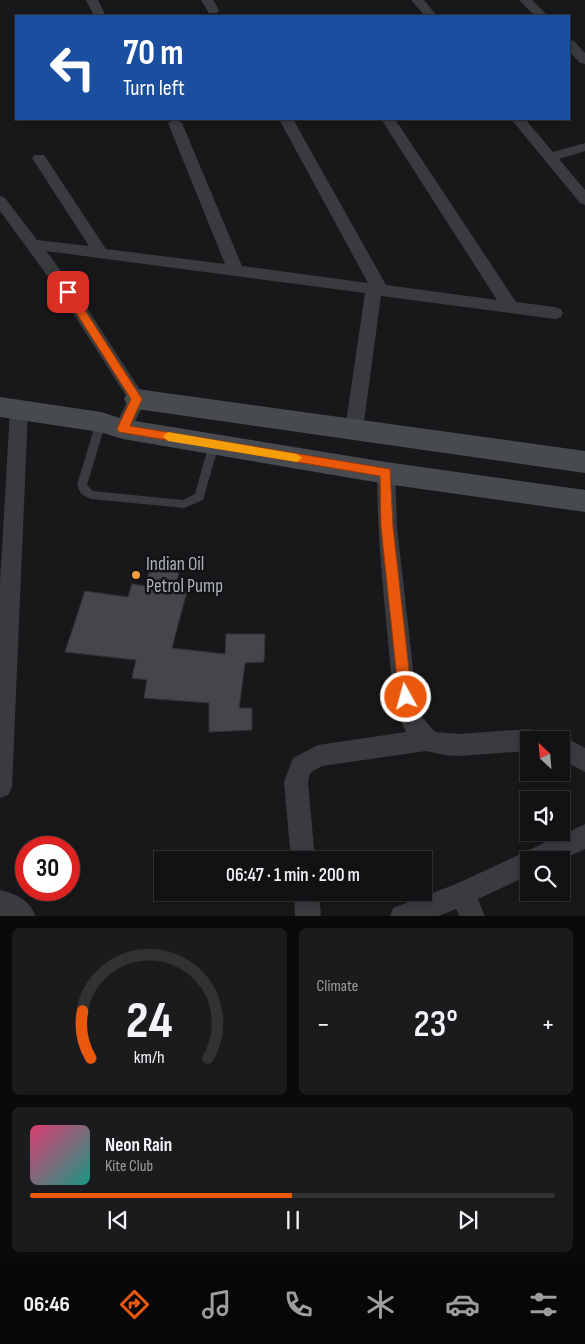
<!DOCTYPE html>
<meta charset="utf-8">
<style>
:root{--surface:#121214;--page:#1b1b1d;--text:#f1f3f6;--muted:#9c9ea0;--line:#313234;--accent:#ea580c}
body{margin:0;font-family:"Sofia Sans Condensed",sans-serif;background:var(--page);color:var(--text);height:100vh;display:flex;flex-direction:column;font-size:19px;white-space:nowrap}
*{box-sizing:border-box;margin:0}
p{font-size:16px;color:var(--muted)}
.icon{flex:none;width:28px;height:28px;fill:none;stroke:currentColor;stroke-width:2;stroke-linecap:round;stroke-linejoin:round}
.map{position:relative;height:916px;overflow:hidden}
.details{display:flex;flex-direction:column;gap:12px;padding:12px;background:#0a0a0b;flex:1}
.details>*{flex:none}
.guide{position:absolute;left:15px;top:15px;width:555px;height:105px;border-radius:0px;box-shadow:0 2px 8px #0003,0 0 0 1px var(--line);background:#1a4fa0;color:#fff;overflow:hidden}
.needle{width:32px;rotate:334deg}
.fabs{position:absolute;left:520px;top:731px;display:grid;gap:10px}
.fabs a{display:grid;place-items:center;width:50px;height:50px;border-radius:0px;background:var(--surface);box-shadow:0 2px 8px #0003,0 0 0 1px var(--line);font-size:25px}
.speed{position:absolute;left:15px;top:836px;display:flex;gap:10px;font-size:25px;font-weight:700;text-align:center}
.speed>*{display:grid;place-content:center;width:65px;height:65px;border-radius:50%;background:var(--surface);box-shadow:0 2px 8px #0003,0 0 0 1px var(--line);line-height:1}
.speed .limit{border:8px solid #d22;background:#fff;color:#111}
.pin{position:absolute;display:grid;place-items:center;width:42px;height:42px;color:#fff;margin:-21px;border-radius:10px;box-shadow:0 2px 8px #0006}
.me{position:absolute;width:55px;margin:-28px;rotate:353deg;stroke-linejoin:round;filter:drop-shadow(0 0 4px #0008)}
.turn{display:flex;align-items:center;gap:18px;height:105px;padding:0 25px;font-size:22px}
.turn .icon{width:65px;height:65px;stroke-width:2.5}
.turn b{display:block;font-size:35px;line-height:42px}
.big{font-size:38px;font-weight:600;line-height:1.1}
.details .card{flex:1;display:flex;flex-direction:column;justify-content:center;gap:8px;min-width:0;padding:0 18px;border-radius:8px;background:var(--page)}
.details .dial{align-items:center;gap:0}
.dial svg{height:130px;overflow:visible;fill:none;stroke:var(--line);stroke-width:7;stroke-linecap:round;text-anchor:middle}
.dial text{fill:var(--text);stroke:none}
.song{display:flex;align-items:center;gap:15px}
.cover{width:60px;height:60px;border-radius:8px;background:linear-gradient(135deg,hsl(340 70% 55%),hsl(170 70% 35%))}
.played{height:5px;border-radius:2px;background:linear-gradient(90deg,var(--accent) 50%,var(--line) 50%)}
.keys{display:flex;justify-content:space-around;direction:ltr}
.heat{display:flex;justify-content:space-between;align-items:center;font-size:28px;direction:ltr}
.details .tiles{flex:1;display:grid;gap:12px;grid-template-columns:1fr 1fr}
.card:last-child{grid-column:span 2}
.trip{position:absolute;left:154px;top:851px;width:278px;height:50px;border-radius:0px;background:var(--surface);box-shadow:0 2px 8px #0003,0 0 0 1px var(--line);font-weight:600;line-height:50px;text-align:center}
.tab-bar{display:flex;height:80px;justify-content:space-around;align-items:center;background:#070708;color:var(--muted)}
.tab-bar .icon{width:35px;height:35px}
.tab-bar .on{color:var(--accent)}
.tab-bar b{font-size:22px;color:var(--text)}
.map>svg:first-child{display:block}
.building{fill:#45464a;stroke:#323336}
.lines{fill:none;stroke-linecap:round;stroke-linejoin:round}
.lane{fill:#393b3f;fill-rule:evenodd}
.street{fill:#393b3f;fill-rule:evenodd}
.secondary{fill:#474a4f;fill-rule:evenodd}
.route{fill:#ea580c;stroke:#983908}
.slow{fill:#f59e0b}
.poi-dot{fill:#ef9f3b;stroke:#131315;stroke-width:2}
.labels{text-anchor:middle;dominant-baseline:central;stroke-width:5;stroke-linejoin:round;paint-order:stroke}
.poi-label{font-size:19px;fill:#abb1ba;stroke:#131315;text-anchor:start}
</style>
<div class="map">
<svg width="585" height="917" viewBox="0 0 585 917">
<rect width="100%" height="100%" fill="#18181a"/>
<path class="building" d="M 153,558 L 182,562 L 174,590 L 187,591 L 172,648 L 225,654 L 226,634 L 265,634 L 264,662 L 245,663 L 239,708 L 252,708 L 252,730 L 209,732 L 209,703 L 144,698 L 147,680 L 132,678 L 136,660 L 65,652 L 85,591 L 128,597 L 132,584 L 145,586 Z"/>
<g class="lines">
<path class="lane" d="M 101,418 L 106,422 L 87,485 L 93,491 L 183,500 L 195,494 L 209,444 L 214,440 L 219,444 L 203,500 L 184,508 L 91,499 L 81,494 L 77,485 L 96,422 Z"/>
<path class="street" d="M 86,0 L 98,0 L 106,16 L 94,16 Z
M 201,0 L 213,0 L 219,10 L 217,13 L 209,13 Z
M 411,0 L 424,0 L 437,16 L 425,16 Z
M 519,0 L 532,0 L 548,16 L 535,16 Z
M 569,40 L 574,41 L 585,53 L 585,64 L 580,63 L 569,51 Z
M 175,119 L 182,123 L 242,266 L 368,283 L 279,119 L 293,119 L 386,285 L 497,300 L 381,119 L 395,119 L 516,302 L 555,307 L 561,309 L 563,313 L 561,317 L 555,319 L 381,296 L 363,429 L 360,434 L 354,436 L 348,434 L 345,429 L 365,293 L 46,251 L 74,288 L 146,399 L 129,434 L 123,436 L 117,434 L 114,429 L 128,399 L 62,296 L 0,211 L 0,196 L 5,198 L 37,240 L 89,246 L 32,158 L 34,155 L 44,155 L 106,249 L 225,264 L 168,123 Z
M 511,119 L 525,119 L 553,152 L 585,143 L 585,151 L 559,159 L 585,190 L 585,205 L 580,203 Z
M 19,403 L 25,405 L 28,410 L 12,787 L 8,795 L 0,798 L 0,583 L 10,410 L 13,405 Z
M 386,466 L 393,468 L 395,473 L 397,527 L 415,686 L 422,717 L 435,732 L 459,734 L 529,729 L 537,732 L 540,740 L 529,740 L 529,751 L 459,756 L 444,755 L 426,751 L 322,766 L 310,773 L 308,782 L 315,860 L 291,860 L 284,782 L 293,758 L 318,745 L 406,732 C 391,701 391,665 387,631 C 382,578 377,526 377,473 L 379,468 Z
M 561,735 L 585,748 L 585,772 L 561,759 L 561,740 L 552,740 Z
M 585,824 L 585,849 L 561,860 L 529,860 L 529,875 L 478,899 L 485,917 L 460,917 L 456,909 L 436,917 L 390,917 L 393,908 L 456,884 Z
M 0,890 C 17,894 30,900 36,917 L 0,916 Z
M 294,892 L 319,892 L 321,917 L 295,917 Z"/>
<path class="secondary" d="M 137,389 L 585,451 L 585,473 L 137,409 L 128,406 L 124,399 L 128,392 Z
M 0,397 L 101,412 L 123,419 L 386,462 L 585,490 L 585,512 L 386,484 L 123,439 L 100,432 L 0,417 Z"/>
</g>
<path class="route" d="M 68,289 L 72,290 L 142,399 L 130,426 L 390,469 L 393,527 L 412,697 L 410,701 L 406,703 L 401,701 L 399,697 L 381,527 L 380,476 L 119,432 L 117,429 L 131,399 L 63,292 Z"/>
<path class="slow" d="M 168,432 L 297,454 L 302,458 L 297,462 L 168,441 L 163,436 Z"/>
<circle class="poi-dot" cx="136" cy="575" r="5"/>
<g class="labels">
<g class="poi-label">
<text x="146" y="564">Indian Oil<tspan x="146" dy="22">Petrol Pump</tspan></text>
</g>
</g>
</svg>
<div class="fabs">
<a><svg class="needle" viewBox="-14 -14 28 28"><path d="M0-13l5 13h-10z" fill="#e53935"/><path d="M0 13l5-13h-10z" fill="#9c9ea0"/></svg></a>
<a><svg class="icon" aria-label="sound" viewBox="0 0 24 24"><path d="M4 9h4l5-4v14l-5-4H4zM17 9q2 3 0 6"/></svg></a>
<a><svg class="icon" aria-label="search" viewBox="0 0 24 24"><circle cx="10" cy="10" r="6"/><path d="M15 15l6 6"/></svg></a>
</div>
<div class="speed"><div class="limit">30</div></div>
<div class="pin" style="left:68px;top:292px;background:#d93025"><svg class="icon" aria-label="arrive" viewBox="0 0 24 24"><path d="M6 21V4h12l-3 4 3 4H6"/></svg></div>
<svg class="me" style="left:406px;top:697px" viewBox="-20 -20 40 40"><circle r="17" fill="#ea580c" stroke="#fff" stroke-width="3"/><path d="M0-11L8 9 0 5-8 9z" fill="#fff"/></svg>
<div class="trip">06:47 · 1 min · 200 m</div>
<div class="guide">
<div class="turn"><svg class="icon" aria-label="left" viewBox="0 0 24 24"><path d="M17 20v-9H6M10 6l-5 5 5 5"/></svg><div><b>70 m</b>Turn left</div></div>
</div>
</div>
<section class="details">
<div class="tiles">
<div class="card dial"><svg viewBox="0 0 100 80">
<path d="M14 69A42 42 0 1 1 86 69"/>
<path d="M14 69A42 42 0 0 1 9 40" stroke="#ea580c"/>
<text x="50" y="56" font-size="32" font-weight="700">24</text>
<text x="50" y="72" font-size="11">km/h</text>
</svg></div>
<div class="card"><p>Climate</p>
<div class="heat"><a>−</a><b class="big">23°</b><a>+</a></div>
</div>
<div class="card">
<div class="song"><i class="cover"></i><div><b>Neon Rain</b><p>Kite Club</p></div></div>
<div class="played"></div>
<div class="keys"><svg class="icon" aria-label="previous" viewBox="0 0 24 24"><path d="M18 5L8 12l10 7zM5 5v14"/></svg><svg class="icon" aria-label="pause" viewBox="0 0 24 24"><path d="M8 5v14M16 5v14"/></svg><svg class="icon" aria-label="next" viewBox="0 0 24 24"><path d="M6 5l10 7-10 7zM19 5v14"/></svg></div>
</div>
</div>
</section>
<nav class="tab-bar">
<b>06:46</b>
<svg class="icon on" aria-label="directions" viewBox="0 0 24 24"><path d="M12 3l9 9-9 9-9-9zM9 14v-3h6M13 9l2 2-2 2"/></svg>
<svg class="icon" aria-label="music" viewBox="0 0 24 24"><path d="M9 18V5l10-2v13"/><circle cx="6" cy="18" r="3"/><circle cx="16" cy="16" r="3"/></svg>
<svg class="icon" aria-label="phone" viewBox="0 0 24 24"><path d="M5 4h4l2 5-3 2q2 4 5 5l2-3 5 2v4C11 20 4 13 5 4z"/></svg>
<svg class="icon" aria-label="climate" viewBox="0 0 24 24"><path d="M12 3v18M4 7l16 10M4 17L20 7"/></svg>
<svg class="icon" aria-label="car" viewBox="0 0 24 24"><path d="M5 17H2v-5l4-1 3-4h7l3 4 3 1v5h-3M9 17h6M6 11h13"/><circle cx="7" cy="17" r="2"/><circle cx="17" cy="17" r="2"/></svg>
<svg class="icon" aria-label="filters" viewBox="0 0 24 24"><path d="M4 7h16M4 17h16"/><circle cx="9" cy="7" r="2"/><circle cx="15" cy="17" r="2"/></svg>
</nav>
